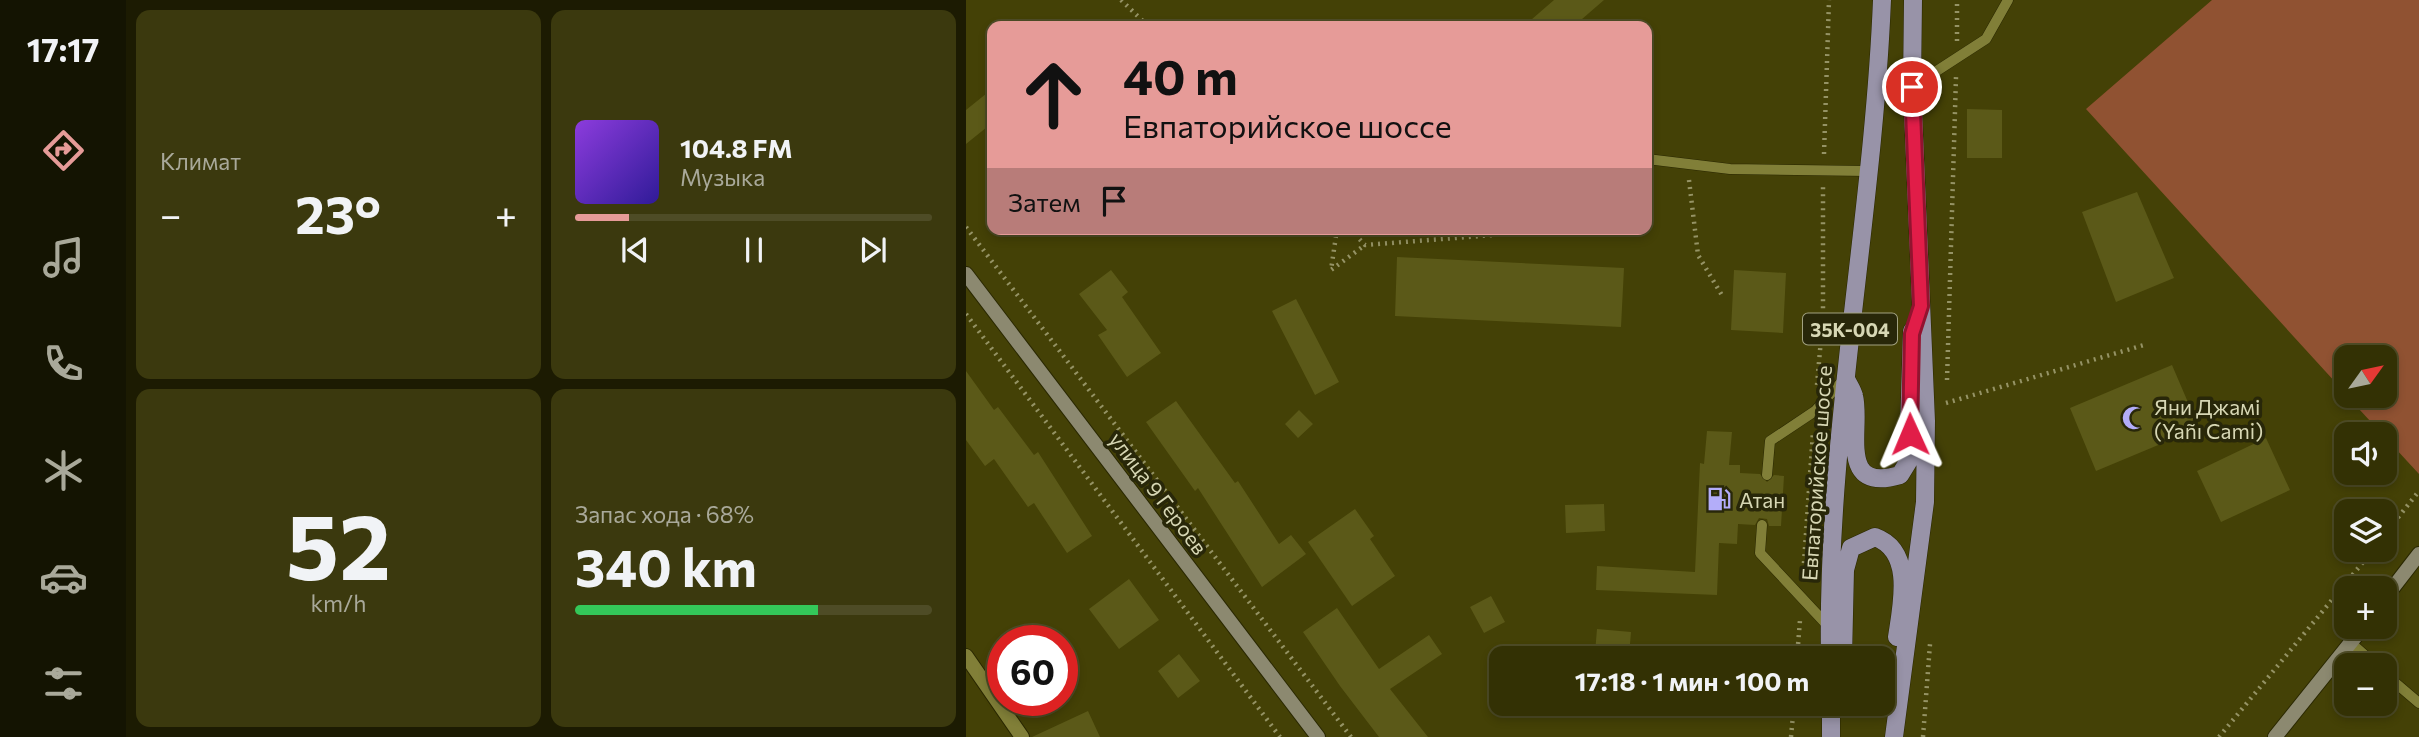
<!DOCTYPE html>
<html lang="ru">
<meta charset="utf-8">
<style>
:root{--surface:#333104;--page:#3b390e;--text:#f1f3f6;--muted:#a9a99a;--line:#4e4c26;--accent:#e69b98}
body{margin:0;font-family:Commissioner,sans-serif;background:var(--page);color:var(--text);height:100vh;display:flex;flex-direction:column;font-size:26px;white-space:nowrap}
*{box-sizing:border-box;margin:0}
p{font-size:23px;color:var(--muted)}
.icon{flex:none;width:38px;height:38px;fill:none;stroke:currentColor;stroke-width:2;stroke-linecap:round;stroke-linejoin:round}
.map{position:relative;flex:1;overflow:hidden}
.panel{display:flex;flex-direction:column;gap:10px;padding:10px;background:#1c1b02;width:840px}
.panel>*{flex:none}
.top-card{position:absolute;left:21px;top:21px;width:665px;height:214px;border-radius:14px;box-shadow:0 4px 10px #0003,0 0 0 2px var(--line);background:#e69b98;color:#111;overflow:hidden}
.needle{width:46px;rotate:57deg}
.tools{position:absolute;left:1368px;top:345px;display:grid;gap:14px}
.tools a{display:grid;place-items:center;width:63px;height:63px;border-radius:14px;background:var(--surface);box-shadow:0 4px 10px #0003,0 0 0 2px var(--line);font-size:35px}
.speed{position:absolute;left:21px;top:625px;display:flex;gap:14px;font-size:35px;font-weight:700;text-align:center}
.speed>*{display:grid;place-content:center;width:91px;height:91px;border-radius:50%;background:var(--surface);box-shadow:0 4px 10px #0003,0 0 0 2px var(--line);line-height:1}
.speed .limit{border:10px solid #d22;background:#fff;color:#111}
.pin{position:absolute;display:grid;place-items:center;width:60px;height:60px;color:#fff;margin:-30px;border:4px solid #fff;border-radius:50%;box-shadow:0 2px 7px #0007}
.me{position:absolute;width:77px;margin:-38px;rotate:359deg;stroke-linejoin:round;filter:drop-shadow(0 0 5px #0008)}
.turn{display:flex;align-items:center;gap:24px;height:147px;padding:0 21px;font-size:32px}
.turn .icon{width:91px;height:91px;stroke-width:2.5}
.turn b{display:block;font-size:49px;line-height:60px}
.then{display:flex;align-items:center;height:66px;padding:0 21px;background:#0003;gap:14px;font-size:26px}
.big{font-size:52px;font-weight:700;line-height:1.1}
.panel .tile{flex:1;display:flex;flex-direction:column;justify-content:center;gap:10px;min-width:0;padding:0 24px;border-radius:14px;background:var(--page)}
.panel .dial{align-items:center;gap:0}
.dial b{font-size:91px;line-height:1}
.song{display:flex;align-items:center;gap:21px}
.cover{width:84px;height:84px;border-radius:10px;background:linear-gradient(135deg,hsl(270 70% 55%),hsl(250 70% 35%))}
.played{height:7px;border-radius:4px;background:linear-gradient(90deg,var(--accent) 15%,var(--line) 15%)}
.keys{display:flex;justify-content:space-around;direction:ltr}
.heat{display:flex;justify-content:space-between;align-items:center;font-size:38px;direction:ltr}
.charge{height:10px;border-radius:5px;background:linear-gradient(90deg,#34c759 68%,var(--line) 0)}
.panel .tiles{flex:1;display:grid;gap:10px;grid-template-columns:repeat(2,1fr)}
.trip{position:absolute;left:523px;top:646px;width:406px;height:70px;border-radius:14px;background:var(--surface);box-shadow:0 4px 10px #0003,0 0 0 2px var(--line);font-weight:700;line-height:70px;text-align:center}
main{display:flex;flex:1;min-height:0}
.tabs{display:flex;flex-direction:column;width:126px;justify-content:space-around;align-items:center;background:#141402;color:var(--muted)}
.tabs .icon{width:49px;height:49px}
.tabs .active{color:var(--accent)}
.tabs b{font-size:32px;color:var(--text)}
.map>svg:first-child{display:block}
.green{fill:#905232}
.building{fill:#5b5918}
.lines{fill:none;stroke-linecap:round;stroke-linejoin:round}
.lane-casing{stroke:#292701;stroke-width:11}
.street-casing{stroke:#292701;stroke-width:16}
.secondary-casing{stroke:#292701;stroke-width:16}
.primary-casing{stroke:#292701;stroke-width:19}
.path{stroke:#959365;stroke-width:4.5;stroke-dasharray:2 5;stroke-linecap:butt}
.lane{stroke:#817f38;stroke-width:10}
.street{stroke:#817f38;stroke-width:14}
.secondary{stroke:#8c8970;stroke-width:14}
.primary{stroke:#9893a8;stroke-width:18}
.route-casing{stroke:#92132f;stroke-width:18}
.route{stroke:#e11d48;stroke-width:12}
.labels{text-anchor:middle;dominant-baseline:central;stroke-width:7;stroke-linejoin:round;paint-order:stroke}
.shield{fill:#282709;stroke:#a2a281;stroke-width:2}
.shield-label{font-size:19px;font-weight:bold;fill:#d7d7b4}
.poi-label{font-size:21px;fill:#d7d7b4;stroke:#282709;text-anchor:start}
.street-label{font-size:21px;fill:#d7d7b4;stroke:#282709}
</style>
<main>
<nav class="tabs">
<b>17:17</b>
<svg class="icon active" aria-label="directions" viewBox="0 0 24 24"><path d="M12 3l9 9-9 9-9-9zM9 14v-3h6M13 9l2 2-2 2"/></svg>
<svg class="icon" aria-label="music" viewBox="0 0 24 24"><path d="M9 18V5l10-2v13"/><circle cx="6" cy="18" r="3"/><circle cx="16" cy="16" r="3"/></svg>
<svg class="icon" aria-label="phone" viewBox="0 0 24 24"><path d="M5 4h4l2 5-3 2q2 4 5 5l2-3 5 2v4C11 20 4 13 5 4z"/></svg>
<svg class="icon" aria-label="climate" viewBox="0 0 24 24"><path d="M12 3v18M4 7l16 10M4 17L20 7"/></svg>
<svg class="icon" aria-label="car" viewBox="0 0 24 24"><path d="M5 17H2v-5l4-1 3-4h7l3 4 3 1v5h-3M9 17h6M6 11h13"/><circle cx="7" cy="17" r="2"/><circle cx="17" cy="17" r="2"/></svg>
<svg class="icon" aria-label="filters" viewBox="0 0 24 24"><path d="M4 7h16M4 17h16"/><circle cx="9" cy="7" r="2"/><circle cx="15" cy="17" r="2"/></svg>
</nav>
<section class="panel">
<div class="tiles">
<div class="tile"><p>Климат</p>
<div class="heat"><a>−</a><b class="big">23°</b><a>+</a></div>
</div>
<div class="tile">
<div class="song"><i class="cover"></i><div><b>104.8 FM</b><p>Музыка</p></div></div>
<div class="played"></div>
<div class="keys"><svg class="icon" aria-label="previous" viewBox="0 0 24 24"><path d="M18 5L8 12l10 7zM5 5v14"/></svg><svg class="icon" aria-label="pause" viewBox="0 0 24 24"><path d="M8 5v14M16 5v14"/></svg><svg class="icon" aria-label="next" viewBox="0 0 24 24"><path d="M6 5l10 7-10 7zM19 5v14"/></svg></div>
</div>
<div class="tile dial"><b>52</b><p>km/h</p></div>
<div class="tile"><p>Запас хода · 68%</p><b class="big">340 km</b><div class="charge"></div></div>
</div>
</section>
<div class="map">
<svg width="1453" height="737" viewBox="0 0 1453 737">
<rect width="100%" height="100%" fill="#444106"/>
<path class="green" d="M 1246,0 L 1453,0 L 1453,474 L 1381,396 L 1419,396 L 1419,357 L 1381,357 L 1381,395 L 1120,109 Z"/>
<path class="building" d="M 588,0 L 638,0 L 608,26 L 558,26 Z
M 26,89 L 26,123 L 0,144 L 0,110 Z
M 1001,109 L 1036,110 L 1036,158 L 1001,158 Z
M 1171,192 L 1208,278 L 1150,302 L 1116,212 Z
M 431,257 L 658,268 L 655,327 L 429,316 Z
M 145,270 L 162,292 L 156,297 L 195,353 L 161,377 L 132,335 L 141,330 L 113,294 Z
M 768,270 L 820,273 L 817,333 L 765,330 Z
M 330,299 L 373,382 L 349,395 L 306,311 Z
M 1206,365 L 1233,428 L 1130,471 L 1104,408 Z
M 0,371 L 28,410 L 32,407 L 68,455 L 72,452 L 126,536 L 101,553 L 68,503 L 62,507 L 28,459 L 19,466 L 0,440 Z
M 210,401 L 269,483 L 272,481 L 313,544 L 325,535 L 340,554 L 296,587 L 232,488 L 229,491 L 180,422 Z
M 333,410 L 347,424 L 332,438 L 319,424 Z
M 741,431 L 766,432 L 763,465 L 774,465 L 774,473 L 794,474 L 801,482 L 808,475 L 818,476 L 815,526 L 803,526 L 801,519 L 793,518 L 789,525 L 772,524 L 771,544 L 753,543 L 751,595 L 630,590 L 631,566 L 729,572 L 734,463 L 738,464 Z
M 1300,438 L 1324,490 L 1255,522 L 1231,471 Z
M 638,504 L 639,531 L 600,533 L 599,505 Z
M 389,509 L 408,536 L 404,539 L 429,576 L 386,606 L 342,542 Z
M 163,579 L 193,620 L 153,649 L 123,609 Z
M 525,596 L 539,622 L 518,633 L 504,607 Z
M 371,608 L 413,669 L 463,635 L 476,654 L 424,689 L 462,737 L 413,737 L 374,686 L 337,632 Z
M 631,629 L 665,632 L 663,656 L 629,653 Z
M 213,654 L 234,681 L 212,698 L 192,671 Z
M 122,711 L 134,737 L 66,737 Z"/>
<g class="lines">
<g class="lane-casing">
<path id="lane" d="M 946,87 L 1020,39 L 1042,0
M 681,159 L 764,169 L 901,171
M 801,475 L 804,441 L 849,411 L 879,378
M 796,525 L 794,553 L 863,627
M 1385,643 L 1410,665
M 1419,674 L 1453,703"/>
</g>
<g class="street-casing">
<path id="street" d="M 0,656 L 56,737"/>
</g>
<g class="secondary-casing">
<path id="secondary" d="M 0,274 L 352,737
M 1419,598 L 1453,554
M 1309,737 L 1398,626"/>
</g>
<g class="primary-casing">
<path id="primary" d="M 881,381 C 883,385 887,391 888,396 C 896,427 870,494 934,475 L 942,462 L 946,331
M 864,658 C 860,437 907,220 916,0
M 877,658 L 879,570 L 885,548 L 909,537 C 948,551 936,604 931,637
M 865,737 L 865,704
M 928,737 L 959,502 L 960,421 L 946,87 L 947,0"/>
</g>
<path class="path" d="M 155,0 L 182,26
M 991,41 L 991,0
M 858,154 L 863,0
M 723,180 L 732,255 L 757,297
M 0,227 L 385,737
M 371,229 L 365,270 L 399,245
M 384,229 L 399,245 L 541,234 L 547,229
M 0,314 L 314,737
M 981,380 L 990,77
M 851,385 L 857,316 L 857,184
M 980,403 L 1178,345
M 1419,534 L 1453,491
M 837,577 L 847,432
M 831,658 L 834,620
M 825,737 L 828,704
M 957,737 L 964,644
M 1253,737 L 1407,550"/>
<use href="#lane" class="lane"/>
<use href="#street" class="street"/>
<use href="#secondary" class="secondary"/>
<use href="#primary" class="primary"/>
</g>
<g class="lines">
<g class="route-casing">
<path id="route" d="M 944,434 L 946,334 L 955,306 L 946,87"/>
</g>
<use href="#route" class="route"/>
</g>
<defs>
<g id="mosque-bare" transform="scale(1.89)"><path d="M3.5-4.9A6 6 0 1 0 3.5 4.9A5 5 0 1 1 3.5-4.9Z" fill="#b3adf9" stroke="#282709" stroke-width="2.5" paint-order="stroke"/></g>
<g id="fuel-bare" transform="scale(1.89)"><path d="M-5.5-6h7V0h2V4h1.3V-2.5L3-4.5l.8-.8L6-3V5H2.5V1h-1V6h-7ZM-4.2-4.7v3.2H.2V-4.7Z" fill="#b3adf9" stroke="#282709" stroke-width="2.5" paint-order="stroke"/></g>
</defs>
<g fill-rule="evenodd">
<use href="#mosque-bare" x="1168" y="418"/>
<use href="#fuel-bare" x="753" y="499"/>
</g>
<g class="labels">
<rect class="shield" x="837" y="313.5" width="94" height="31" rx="5"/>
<g class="shield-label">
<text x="884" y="329">35К-004</text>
</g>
<g class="poi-label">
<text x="1188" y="406">Яни Джамі<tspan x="1188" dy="24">(Yañı Cami)</tspan></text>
<text x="773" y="499">Атан</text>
</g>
<g class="street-label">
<text transform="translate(850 473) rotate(-86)">Евпаторийское шоссе</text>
<text transform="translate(193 493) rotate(53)">улица 9 Героев</text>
</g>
</g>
</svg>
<div class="tools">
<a><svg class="needle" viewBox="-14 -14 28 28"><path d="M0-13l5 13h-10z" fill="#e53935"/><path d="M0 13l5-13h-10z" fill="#a9a99a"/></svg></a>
<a><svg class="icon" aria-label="sound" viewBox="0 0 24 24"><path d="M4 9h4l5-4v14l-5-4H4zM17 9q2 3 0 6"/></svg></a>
<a><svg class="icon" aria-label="layers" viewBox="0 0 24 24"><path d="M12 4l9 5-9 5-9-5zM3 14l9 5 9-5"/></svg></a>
<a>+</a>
<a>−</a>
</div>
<div class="speed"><div class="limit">60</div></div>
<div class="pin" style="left:946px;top:87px;background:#d93025"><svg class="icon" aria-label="arrive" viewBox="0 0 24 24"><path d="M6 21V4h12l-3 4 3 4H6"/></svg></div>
<svg class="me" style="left:944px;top:434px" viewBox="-20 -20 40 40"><path d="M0-17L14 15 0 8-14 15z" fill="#e11d48" stroke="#fff" stroke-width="4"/></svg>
<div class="trip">17:18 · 1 мин · 100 m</div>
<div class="top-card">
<div class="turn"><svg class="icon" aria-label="ahead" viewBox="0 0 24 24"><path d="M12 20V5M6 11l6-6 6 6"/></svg><div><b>40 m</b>Евпаторийское шоссе</div></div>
<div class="then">Затем<svg class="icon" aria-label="arrive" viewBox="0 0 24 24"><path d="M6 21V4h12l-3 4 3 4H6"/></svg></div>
</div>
</div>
</main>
